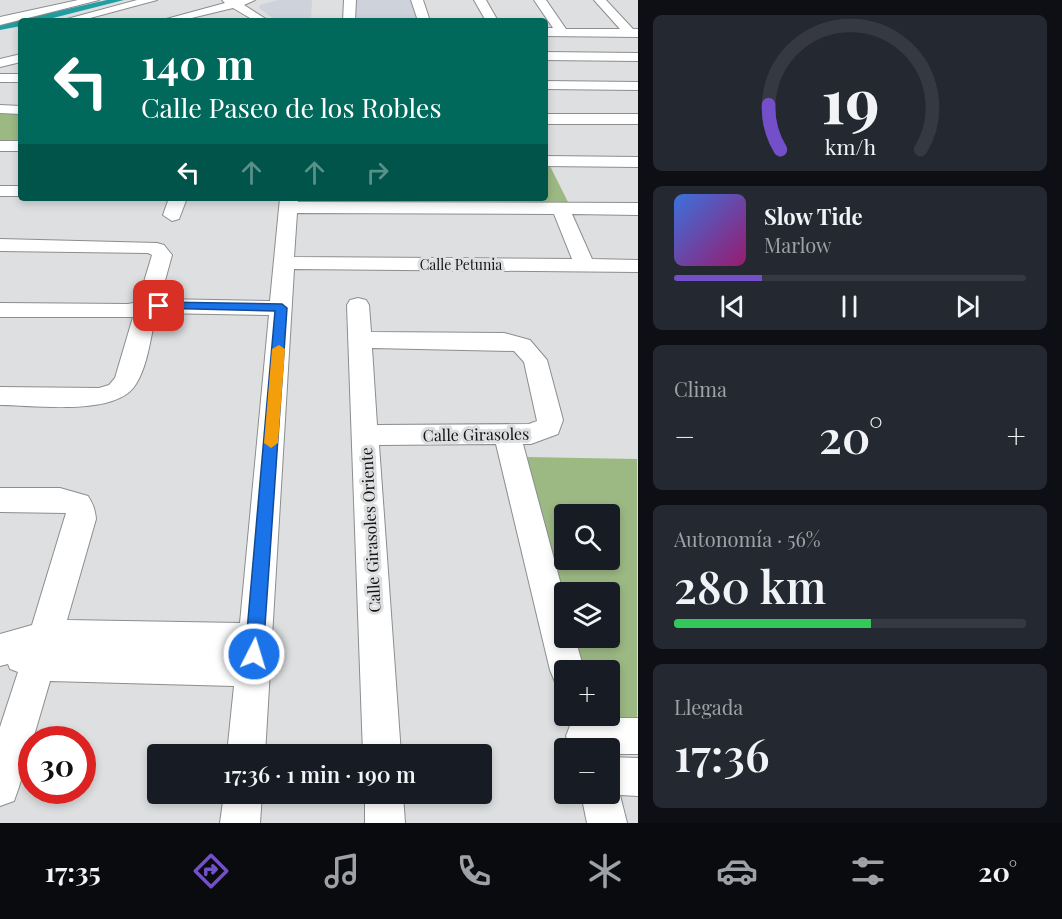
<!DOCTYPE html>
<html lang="es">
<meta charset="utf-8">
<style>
:root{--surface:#171b24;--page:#242831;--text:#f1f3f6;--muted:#9ea1a6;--line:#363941;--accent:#734fc9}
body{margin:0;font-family:"Playfair Display",serif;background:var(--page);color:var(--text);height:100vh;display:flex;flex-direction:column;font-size:22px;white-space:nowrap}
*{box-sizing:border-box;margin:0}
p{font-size:20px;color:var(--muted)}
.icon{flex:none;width:33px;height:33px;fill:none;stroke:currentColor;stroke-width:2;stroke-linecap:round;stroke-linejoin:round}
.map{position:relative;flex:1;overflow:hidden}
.details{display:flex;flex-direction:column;gap:15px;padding:15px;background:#0d0f14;width:424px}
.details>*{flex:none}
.banner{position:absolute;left:18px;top:18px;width:530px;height:183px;border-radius:6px;box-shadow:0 3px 9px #0003;background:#00695c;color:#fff;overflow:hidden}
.tools{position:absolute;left:554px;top:504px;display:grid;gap:12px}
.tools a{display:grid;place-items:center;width:66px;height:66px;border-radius:6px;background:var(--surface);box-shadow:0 3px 9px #0003;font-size:30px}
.speed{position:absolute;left:18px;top:726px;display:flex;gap:12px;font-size:30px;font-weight:700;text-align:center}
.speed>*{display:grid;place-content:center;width:78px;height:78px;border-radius:50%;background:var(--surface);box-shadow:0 3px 9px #0003;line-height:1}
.speed .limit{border:9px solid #d22;background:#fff;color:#111}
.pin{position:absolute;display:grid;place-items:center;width:51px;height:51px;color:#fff;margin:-26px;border-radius:12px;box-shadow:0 3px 9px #0006}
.me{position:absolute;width:66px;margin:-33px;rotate:5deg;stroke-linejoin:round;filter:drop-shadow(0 0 4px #0008)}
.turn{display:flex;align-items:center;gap:21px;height:126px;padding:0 24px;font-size:27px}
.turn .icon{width:78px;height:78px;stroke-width:2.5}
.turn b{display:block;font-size:42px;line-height:51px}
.lanes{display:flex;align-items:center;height:57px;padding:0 24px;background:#0003;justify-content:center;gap:30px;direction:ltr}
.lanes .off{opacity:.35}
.big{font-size:45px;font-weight:600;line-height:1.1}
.details .tile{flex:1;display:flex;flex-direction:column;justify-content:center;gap:9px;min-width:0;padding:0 21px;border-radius:9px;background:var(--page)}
.details .dial{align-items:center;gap:0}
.dial svg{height:156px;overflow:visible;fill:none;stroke:var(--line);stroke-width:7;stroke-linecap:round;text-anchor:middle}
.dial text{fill:var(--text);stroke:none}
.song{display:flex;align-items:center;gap:18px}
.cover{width:72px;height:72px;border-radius:9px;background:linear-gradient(135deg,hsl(220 70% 55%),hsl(320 70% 35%))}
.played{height:6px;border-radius:3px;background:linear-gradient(90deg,var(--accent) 25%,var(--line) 25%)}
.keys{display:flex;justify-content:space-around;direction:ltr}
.heat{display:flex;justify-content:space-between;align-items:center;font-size:33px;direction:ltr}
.charge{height:9px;border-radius:4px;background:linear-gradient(90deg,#34c759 56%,var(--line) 0)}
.trip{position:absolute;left:147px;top:744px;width:345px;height:60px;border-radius:6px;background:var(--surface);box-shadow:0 3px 9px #0003;font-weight:600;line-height:60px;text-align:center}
.dock{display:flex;height:96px;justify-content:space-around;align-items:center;background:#090b0e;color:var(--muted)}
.dock .icon{width:42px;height:42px}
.dock .on{color:var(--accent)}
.dock b{font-size:27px;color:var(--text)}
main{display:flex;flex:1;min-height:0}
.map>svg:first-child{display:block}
.built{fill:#ced3db}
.green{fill:#9cb984;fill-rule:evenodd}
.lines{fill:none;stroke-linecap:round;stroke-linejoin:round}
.canal{fill:#209ea1;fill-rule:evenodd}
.minor-casing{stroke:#8c8d8e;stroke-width:2}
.minor{fill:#fff;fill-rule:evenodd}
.route{fill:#1a73e8;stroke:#114b97;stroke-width:1.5}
.slow{fill:#f59e0b}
.labels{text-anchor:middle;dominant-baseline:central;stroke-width:6;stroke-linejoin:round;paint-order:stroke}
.far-street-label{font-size:14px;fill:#131414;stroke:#dedfe1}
.street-label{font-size:16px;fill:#131414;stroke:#dedfe1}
</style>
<main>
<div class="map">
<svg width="638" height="823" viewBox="0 0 638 823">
<rect width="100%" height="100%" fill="#dedfe1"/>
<path class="built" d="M 278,0 L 312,0 L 311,21 L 277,21 L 259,8 L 260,5 Z
M 354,0 L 411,0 L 417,21 L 354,21 Z"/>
<path class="green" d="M 0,112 L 21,112 L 21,143 L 0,143 Z
M 545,166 L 550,166 L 568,202 L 496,201 L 495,198 L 544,198 Z
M 527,457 L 637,459 L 637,725 L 594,724 L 592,716 L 609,716 L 609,670 L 580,670 L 572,638 L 609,638 L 609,592 L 564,592 L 564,606 ZM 564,514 L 609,514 L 609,560 L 564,560 Z"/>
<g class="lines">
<path class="canal" d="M 107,0 L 124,0 L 41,21 L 21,21 L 21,26 L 0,30 L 0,24 Z"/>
<g class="minor-casing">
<path id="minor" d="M 78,0 L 99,0 L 0,25 L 0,17 Z
M 137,0 L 157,0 L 79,21 L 67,19 Z
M 222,0 L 255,0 L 244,5 L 269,21 L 255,21 L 233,8 L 179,21 L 159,21 L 225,3 Z
M 344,0 L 356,0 L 355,21 L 343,21 Z
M 411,0 L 423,0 L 430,21 L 418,21 Z
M 474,0 L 486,0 L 498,21 L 486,21 Z
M 534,0 L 546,0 L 566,29 L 620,29 L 594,0 L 606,0 L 633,29 L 638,29 L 638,37 L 544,36 L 544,28 L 553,28 Z
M 544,52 L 638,53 L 638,61 L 544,60 Z
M 21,54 L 21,62 L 0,67 L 0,59 Z
M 0,74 L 21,74 L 21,82 L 0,82 Z
M 544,81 L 638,82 L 638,90 L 544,89 Z
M 0,105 L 21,106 L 21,114 L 0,113 Z
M 544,114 L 638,114 L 638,124 L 544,124 Z
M 0,141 L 21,141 L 21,151 L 0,151 Z
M 544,156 L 638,157 L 638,167 L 544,166 Z
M 0,186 L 21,186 L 21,196 L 0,196 Z
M 169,198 L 187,198 L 179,219 L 172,221 L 163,215 Z
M 280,198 L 298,198 L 298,202 L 638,203 L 638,215 L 572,214 L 592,259 L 638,260 L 638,272 L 294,269 L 265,754 L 227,754 L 234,686 L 50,681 L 19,787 L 14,801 L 0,806 L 0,727 L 18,672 L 10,669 L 8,664 L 0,666 L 0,634 L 32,625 L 66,513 L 0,512 L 0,488 L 60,488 L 88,496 C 93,504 95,509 96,519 L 67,620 L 240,623 L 269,315 L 156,313 C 151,335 148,365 136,384 C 117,417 35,405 0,405 L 0,387 L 99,388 L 109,385 L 115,378 L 133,317 L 0,317 L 0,303 L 128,304 L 138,302 L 152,255 L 148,253 L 0,251 L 0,239 L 157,243 L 164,245 L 172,255 L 160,299 L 270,301 ZM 297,213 L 554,214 L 572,259 L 294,257 Z
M 358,298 L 366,300 L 369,305 L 371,332 L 504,333 L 530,340 L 547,360 L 563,420 L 558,434 L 531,444 L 523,444 L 564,596 L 564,638 L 575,638 L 584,670 L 564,670 L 564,686 L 555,682 L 550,670 L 496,444 L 379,445 L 401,754 L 363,754 L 347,305 L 350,300 ZM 372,348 L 514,351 L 524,362 L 537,421 L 529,424 L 377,425 Z
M 584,718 L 638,718 L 638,754 L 609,754 L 609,748 L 571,748 L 566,736 L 571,723 Z
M 609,757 L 638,758 L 638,796 L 620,795 L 627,823 L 587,823 L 581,794 L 609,794 Z
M 224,794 L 262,794 L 260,823 L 220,823 Z
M 365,794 L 403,794 L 405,823 L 365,823 Z"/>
</g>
<use href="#minor" class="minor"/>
</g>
<path class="route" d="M 159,302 L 282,304 L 287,308 L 263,654 L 260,660 L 254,663 L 247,660 L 245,654 L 275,311 L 155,308 L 155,303 Z"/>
<path class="slow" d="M 279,345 L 285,349 L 278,443 L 271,448 L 264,443 L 272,349 Z"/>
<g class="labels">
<g class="far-street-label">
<text x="461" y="264">Calle Petunia</text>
</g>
<g class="street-label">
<text transform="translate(476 434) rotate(-1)">Calle Girasoles</text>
<text transform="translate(370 530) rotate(-93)">Calle Girasoles Oriente</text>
</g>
</g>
</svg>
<div class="tools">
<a><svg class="icon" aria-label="search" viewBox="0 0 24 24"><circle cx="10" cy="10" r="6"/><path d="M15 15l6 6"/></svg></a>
<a><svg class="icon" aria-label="layers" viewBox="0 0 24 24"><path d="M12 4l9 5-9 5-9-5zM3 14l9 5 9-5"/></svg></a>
<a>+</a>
<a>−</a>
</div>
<div class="speed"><div class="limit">30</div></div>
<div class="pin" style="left:159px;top:306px;background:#d93025"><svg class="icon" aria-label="arrive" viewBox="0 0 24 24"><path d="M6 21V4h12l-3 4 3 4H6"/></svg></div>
<svg class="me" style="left:254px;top:654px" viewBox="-20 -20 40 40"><circle r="17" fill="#1a73e8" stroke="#fff" stroke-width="3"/><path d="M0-11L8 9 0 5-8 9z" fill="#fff"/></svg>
<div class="trip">17:36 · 1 min · 190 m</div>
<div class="banner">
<div class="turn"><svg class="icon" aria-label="left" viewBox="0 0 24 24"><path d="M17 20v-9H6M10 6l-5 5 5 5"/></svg><div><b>140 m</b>Calle Paseo de los Robles</div></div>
<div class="lanes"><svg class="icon" aria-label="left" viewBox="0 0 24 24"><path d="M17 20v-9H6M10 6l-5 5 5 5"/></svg><svg class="icon off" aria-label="ahead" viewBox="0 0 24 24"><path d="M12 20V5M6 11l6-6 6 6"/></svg><svg class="icon off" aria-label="ahead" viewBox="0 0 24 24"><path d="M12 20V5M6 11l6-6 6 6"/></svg><svg class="icon off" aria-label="right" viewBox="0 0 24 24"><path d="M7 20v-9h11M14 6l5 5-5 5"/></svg></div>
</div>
</div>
<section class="details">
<div class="tile dial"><svg viewBox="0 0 100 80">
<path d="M14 69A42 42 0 1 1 86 69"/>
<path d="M14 69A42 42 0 0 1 8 46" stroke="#734fc9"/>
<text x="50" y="56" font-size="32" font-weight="700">19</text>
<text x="50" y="72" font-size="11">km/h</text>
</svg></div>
<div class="tile">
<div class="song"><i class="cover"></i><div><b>Slow Tide</b><p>Marlow</p></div></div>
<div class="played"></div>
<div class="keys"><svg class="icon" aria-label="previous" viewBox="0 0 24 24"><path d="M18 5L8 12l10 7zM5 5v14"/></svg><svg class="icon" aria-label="pause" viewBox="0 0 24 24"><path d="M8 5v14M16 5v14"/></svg><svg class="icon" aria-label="next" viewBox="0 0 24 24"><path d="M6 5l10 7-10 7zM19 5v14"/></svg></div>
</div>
<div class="tile"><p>Clima</p>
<div class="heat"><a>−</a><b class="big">20°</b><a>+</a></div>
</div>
<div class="tile"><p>Autonomía · 56%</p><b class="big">280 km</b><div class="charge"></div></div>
<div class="tile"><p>Llegada</p><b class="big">17:36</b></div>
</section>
</main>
<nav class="dock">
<b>17:35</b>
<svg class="icon on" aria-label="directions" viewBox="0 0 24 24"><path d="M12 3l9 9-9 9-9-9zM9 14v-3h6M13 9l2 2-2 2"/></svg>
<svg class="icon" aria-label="music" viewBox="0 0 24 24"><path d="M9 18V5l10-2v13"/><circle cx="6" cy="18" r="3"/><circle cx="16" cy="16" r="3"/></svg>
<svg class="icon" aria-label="phone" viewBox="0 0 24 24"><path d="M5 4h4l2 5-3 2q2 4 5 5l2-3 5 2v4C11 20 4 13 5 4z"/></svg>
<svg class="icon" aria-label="climate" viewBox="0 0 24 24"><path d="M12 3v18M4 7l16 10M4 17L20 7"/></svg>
<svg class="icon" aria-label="car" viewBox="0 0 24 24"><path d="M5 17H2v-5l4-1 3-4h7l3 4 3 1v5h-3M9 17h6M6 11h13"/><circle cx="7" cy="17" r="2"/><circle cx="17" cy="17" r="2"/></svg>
<svg class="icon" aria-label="filters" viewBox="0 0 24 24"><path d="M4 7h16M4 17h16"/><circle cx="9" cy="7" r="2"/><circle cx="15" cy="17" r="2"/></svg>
<b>20°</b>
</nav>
